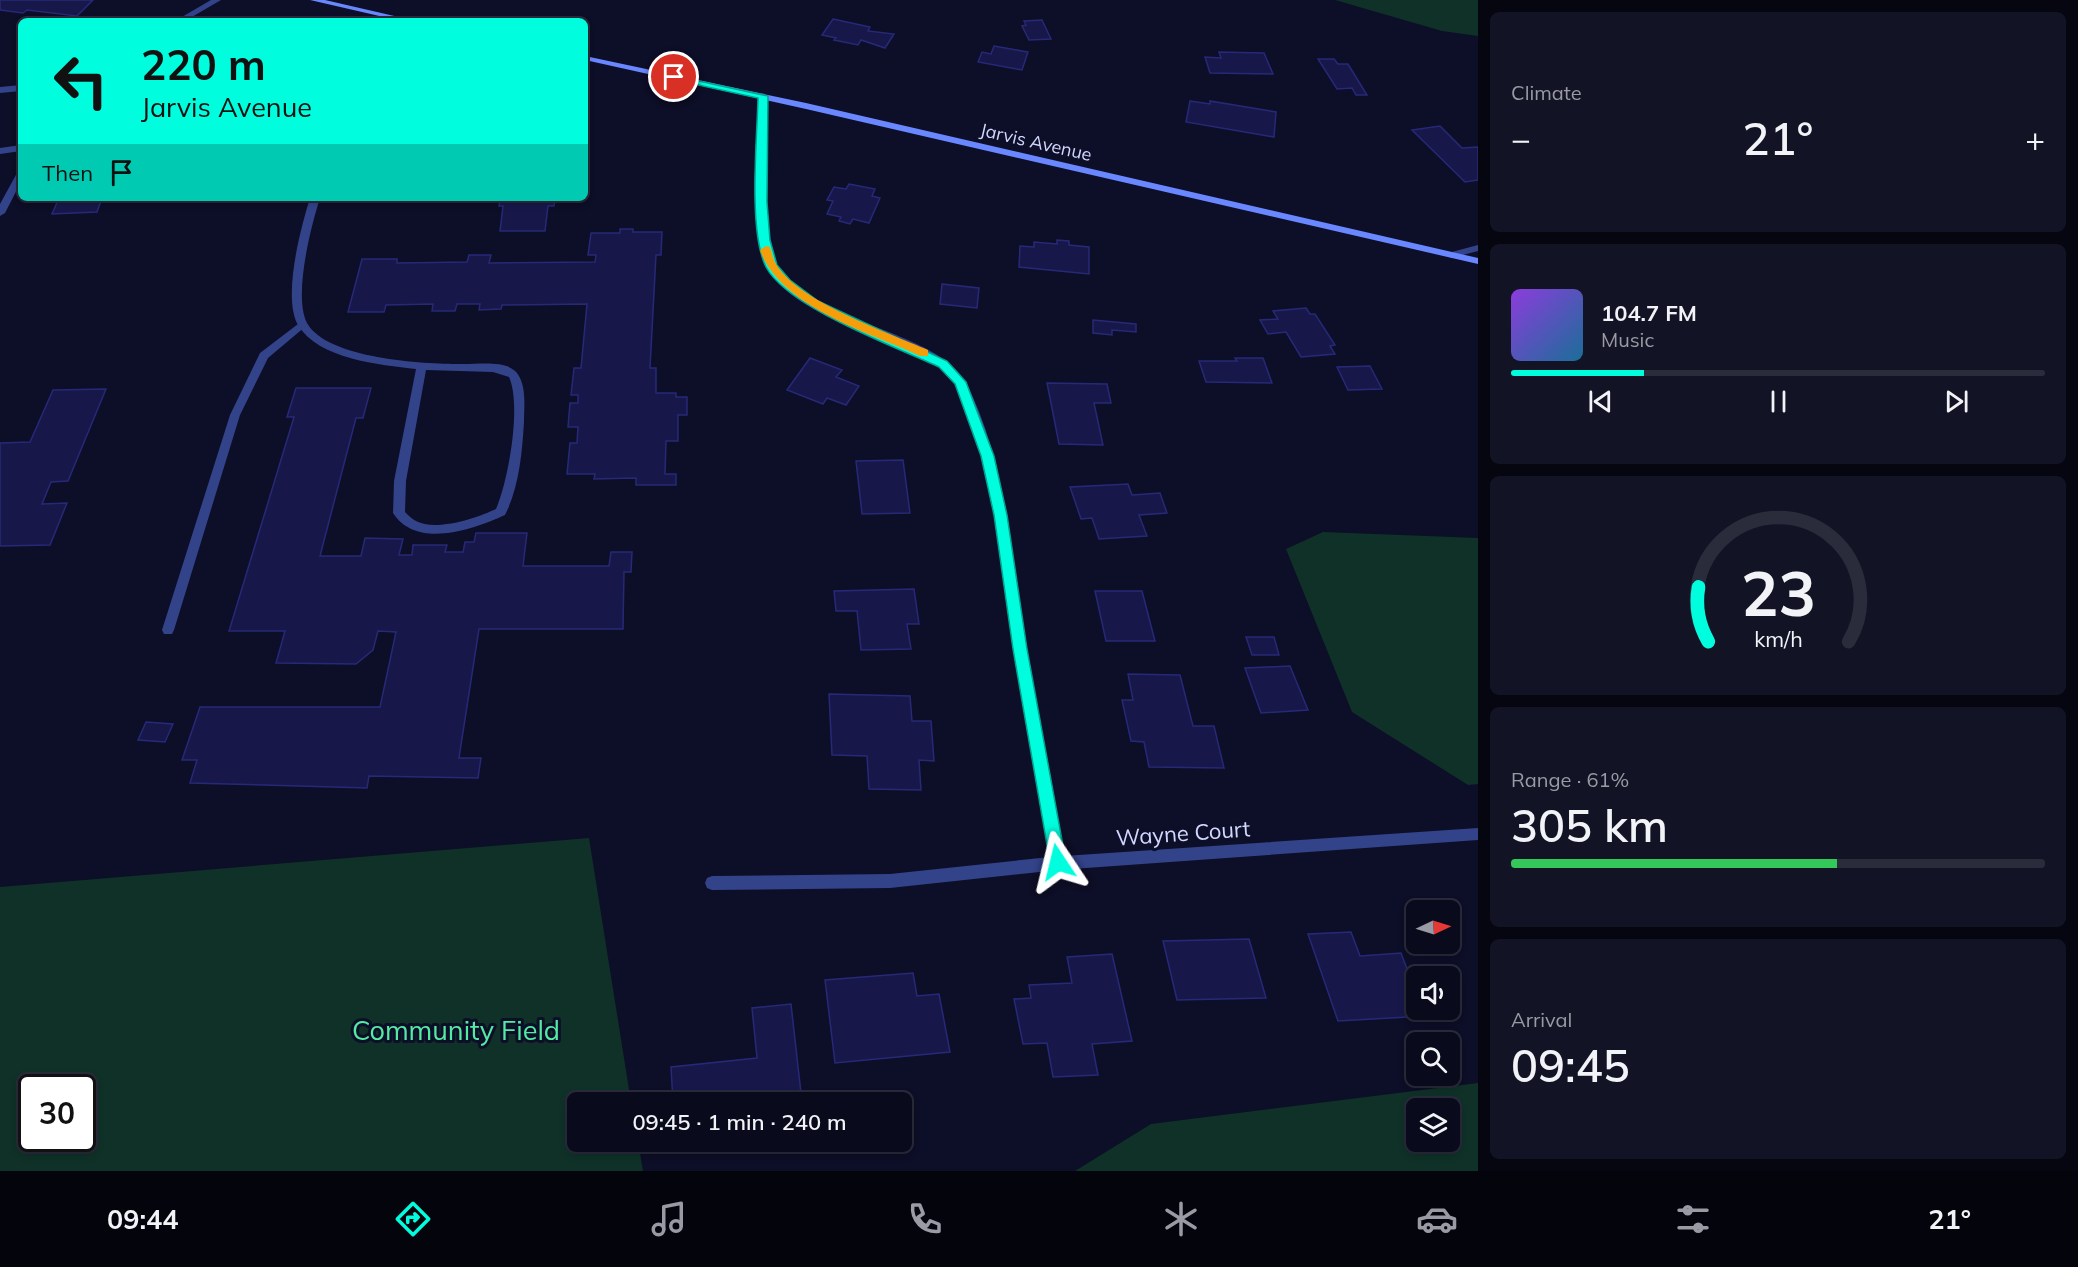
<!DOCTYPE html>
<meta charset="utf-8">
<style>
:root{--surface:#0a0a1d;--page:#131326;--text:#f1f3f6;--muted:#999aa4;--line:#2a2b3b;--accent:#00fdde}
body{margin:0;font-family:Mulish,sans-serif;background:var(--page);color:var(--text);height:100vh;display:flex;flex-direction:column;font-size:22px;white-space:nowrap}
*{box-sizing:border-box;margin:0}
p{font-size:20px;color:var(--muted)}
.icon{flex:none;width:33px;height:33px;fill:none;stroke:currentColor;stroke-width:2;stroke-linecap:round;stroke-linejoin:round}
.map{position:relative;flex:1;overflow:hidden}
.details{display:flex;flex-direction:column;gap:12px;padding:12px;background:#060610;width:600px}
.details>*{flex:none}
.top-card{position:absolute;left:18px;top:18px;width:570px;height:183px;border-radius:9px;box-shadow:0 3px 9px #0003,0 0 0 2px var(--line);background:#00fdde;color:#111;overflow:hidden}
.needle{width:39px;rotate:86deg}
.tools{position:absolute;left:1406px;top:900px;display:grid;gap:12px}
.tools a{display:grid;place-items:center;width:54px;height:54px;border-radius:9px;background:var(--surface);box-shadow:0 3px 9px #0003,0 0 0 2px var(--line);font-size:30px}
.speed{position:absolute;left:18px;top:1074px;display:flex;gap:12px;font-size:30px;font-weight:700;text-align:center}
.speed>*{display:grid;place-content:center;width:78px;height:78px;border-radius:50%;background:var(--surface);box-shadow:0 3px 9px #0003,0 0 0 2px var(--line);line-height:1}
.speed .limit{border:3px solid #111;border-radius:9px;background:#fff;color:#111}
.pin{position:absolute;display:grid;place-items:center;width:51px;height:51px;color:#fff;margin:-26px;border:3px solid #fff;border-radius:50%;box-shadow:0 2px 6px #0007}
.me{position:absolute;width:66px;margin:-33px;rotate:350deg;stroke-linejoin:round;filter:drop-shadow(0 0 4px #0008)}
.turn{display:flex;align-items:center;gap:21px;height:126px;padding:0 24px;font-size:27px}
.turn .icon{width:78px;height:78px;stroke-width:2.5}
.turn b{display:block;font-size:42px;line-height:51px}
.then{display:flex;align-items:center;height:57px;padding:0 24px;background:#0003;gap:12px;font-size:22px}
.big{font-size:45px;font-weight:600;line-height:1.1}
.details .card{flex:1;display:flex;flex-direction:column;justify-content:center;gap:9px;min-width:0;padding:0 21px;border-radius:9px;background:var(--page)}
.details .dial{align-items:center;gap:0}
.dial svg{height:156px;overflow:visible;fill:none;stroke:var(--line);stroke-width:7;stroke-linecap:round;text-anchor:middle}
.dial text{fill:var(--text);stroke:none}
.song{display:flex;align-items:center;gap:18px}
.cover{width:72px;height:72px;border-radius:9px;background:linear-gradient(135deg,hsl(270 70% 55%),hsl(200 70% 35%))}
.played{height:6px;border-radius:3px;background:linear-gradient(90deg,var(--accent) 25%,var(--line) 25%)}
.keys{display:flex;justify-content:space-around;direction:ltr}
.heat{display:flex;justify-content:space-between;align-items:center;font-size:33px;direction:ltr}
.charge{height:9px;border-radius:4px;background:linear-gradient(90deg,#34c759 61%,var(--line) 0)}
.trip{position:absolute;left:567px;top:1092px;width:345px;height:60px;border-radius:9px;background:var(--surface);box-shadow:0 3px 9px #0003,0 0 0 2px var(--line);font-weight:600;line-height:60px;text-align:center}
.tabs{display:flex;height:96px;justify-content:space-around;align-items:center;background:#04040c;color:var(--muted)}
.tabs .icon{width:42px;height:42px}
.tabs .current{color:var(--accent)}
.tabs b{font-size:27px;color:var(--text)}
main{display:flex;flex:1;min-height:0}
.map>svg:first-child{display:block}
.green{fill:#0f3128;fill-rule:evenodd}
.building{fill:#171849;stroke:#272978;stroke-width:1.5}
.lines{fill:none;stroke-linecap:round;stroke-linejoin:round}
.lane{fill:#33438a;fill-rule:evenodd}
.street{fill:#33438a;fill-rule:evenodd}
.secondary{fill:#6987ff;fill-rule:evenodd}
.route{fill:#00fdde;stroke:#00a490;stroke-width:1.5}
.slow{fill:#f59e0b}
.labels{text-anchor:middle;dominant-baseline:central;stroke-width:6;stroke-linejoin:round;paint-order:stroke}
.far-street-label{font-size:18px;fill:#d2d7ff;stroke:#0d0e27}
.street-label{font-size:22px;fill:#d2d7ff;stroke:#0d0e27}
.near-park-label{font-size:27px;fill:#53eba3;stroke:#0d0e27}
</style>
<main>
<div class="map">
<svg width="1478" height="1171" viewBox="0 0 1478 1171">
<rect width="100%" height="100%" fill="#0d0e27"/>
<path class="green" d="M 1335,0 L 1478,0 L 1478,36 L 1442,31 Z
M 1323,532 L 1478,538 L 1478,784 L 1468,785 L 1352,712 L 1286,549 Z
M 589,838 L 631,1102 L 578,1102 L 578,1142 L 638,1142 L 643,1171 L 0,1171 L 0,887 ZM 32,1088 L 82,1088 L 82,1138 L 32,1138 Z
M 1478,1083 L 1478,1171 L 1075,1171 L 1151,1124 ZM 1449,1108 L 1449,1142 L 1416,1142 L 1416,1108 Z"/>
<path class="building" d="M 0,0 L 93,0 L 77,16 L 27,10 L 23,13 L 0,10 Z
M 833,19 L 870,27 L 868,31 L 894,34 L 885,48 L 861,40 L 858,45 L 834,40 L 836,38 L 822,35 Z
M 1042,20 L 1051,39 L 1029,40 L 1022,26 L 1026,25 L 1024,21 Z
M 994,46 L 1028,52 L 1022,70 L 978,62 L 982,52 L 991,54 Z
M 1219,52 L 1264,53 L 1273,74 L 1210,73 L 1205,57 L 1221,58 Z
M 1318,59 L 1334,59 L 1338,64 L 1348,64 L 1367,95 L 1356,95 L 1352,88 L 1337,89 Z
M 1190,101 L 1210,104 L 1210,101 L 1276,112 L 1274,137 L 1186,122 Z
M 1440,126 L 1462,148 L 1478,147 L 1478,180 L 1465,182 L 1412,130 Z
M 849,184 L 875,189 L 872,196 L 880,198 L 869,223 L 853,219 L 850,224 L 839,221 L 841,217 L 827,214 L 833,201 L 827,200 L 834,187 L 846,189 Z
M 59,198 L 102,198 L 97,212 L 52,214 Z
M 500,198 L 555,198 L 554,206 L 548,206 L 545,231 L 500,231 L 503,206 L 499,206 Z
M 620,229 L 633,229 L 633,232 L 662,232 L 661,255 L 656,255 L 650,368 L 656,368 L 656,393 L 676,393 L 676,397 L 687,397 L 687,415 L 678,415 L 678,441 L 666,441 L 665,474 L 676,474 L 676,485 L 636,485 L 636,478 L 594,479 L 595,474 L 567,474 L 570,443 L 577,443 L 578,427 L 568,427 L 570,403 L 578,403 L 578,395 L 571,395 L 574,368 L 581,368 L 587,304 L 502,305 L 501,309 L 479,310 L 480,304 L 457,304 L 455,311 L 432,311 L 433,304 L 386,305 L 384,312 L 348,312 L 362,259 L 397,259 L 397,263 L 467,262 L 469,255 L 491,255 L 489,263 L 595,262 L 596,255 L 588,255 L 591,233 L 620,233 Z
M 1057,240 L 1069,241 L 1069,245 L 1089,247 L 1089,274 L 1019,267 L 1020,246 L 1034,247 L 1034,242 L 1057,244 Z
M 942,284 L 979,288 L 977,308 L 940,304 Z
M 1306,308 L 1310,314 L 1315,314 L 1335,345 L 1330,346 L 1335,354 L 1301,357 L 1286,332 L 1268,334 L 1260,320 L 1278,319 L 1273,311 Z
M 1093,320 L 1136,324 L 1136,332 L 1112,330 L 1112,335 L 1093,333 Z
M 810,358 L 842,370 L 836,377 L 859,386 L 846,405 L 827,398 L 823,404 L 787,390 Z
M 1235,358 L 1263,358 L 1272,383 L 1206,382 L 1199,361 L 1237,361 Z
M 1370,366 L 1382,389 L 1348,390 L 1337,367 Z
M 1047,383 L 1107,384 L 1111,403 L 1094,403 L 1103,445 L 1059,444 Z
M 296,388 L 371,388 L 363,418 L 356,418 L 320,556 L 361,556 L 365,538 L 403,539 L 399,555 L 412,555 L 413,545 L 447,545 L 445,552 L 463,552 L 465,542 L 474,542 L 476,533 L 527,533 L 523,566 L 609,566 L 611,552 L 632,552 L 631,572 L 624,572 L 623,629 L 479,629 L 459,758 L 481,758 L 478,778 L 369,776 L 367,788 L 190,783 L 197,760 L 182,760 L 200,707 L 380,707 L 396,632 L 378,631 L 373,650 L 356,664 L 276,663 L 285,631 L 229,631 L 294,417 L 287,417 Z
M 106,389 L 68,481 L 51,482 L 42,504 L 67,503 L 50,545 L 0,546 L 0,443 L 30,442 L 53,390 Z
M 903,460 L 910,513 L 862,514 L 856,461 Z
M 1128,484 L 1132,495 L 1160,493 L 1167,513 L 1139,515 L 1147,536 L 1099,539 L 1092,518 L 1081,519 L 1070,487 Z
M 914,589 L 919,624 L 907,624 L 911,649 L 861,650 L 857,611 L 836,611 L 834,591 Z
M 1095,591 L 1142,591 L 1155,641 L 1106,641 Z
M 1246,637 L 1274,637 L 1279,655 L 1252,655 Z
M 1290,666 L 1308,710 L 1261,713 L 1245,668 Z
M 1128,674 L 1180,675 L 1193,726 L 1214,726 L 1224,768 L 1149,767 L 1144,742 L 1131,741 L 1122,700 L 1133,700 Z
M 829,694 L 910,696 L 912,721 L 931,721 L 934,761 L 919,760 L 921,790 L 869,789 L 867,756 L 832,755 Z
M 146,722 L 173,724 L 165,742 L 138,740 Z
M 1351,932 L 1360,956 L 1401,953 L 1416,993 L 1416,1010 L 1422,1010 L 1425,1016 L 1338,1021 L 1308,934 Z
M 1249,939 L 1266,998 L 1177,1000 L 1163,941 Z
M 1112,954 L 1132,1041 L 1092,1044 L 1098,1075 L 1053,1077 L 1047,1043 L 1023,1044 L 1014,999 L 1031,998 L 1029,985 L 1072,983 L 1067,957 Z
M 913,973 L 917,996 L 939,994 L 950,1052 L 835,1063 L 825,980 Z
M 791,1004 L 802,1102 L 673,1102 L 671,1067 L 757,1058 L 752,1008 Z"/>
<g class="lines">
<path class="lane" d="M 21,85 L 21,91 L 0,93 L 0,87 Z
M 302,321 L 306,322 L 306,326 L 268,358 L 240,415 L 174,630 L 172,634 L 164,634 L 162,630 L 230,415 L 260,353 Z"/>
<path class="street" d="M 211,0 L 221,0 L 185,21 L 175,21 Z
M 763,93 L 767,96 C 767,142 759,211 772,254 C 776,268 785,277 795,286 C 839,325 941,336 966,383 C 1005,458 1012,556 1024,638 C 1036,711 1051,783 1064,856 L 1478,828 L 1478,840 L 1058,870 L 890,888 L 712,890 L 707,888 L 705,883 L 707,878 L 712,876 L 890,874 L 1050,857 C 1038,783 1023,709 1012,634 C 1001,563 995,490 970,422 C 966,409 962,395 956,384 C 943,361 915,351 893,342 C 853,327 788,307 767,267 C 749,231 759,138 759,96 Z
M 21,145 L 21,151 L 0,154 L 0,148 Z
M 21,170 L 21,182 L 5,213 L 0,216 L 0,204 L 17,173 Z
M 310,198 L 320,198 C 311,226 293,296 307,323 C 327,359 424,364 460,364 C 476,365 506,359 517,373 C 527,386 524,408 524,422 C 522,454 519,487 505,515 C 474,529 417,550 393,513 L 394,481 L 416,369 C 380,365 318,359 298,325 C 282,297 301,227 310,198 ZM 426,370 L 493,372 L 509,377 C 522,406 508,481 496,509 C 477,518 436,532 416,521 C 412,519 408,515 405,512 L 406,481 Z
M 1478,245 L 1478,251 L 1451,258 L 1446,255 L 1448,253 Z"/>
<path class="secondary" d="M 310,0 L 325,0 L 416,21 L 401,21 Z
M 585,56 L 806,103 L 1478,258 L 1478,264 L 806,109 L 585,60 Z"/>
</g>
<path class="route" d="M 671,75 L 768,96 L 767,202 L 770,240 L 777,265 L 790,280 L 818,301 L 947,361 L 966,382 L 994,456 L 1007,515 L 1027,649 L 1066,862 L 1064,868 L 1058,870 L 1052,868 L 1050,862 L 1013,649 L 994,515 L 981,456 L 955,384 L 939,367 C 896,347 787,307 766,267 C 748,231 757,140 758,98 L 671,79 Z"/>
<path class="slow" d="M 766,246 L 770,247 C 772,253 773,259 776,264 C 797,301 889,333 928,350 L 928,356 L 920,356 C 868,332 780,307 760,250 Z"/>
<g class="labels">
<g class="far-street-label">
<text transform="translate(1036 142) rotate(13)">Jarvis Avenue</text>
</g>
<g class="street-label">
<text transform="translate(1183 833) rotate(-4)">Wayne Court</text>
</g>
<g class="near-park-label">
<text x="456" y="1030">Community Field</text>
</g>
</g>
</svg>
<div class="tools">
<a><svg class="needle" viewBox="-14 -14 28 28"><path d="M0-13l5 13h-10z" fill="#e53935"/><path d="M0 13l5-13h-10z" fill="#999aa4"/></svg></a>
<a><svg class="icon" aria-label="sound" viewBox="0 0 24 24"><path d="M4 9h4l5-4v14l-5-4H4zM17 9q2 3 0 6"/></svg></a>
<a><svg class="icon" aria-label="search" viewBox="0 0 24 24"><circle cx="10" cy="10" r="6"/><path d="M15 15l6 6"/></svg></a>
<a><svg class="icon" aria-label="layers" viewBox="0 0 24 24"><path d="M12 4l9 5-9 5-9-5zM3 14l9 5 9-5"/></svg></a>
</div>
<div class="speed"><div class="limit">30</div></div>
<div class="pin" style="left:674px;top:77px;background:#d93025"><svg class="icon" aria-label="arrive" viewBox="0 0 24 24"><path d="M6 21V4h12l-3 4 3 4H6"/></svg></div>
<svg class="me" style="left:1058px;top:862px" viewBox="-20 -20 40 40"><path d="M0-17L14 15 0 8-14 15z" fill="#00fdde" stroke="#fff" stroke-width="4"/></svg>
<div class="trip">09:45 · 1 min · 240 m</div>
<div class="top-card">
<div class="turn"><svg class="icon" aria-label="left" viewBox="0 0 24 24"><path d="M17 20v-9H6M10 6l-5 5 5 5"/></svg><div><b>220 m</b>Jarvis Avenue</div></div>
<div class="then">Then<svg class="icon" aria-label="arrive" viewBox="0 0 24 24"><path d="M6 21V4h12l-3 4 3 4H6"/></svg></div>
</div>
</div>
<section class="details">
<div class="card"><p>Climate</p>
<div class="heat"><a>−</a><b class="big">21°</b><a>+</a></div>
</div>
<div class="card">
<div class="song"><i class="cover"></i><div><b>104.7 FM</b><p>Music</p></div></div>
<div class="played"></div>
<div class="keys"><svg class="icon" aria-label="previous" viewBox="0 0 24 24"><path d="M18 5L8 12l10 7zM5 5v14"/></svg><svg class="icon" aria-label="pause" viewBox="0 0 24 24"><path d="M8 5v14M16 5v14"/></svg><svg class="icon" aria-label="next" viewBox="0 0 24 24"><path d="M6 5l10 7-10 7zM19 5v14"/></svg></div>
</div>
<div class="card dial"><svg viewBox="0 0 100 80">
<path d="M14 69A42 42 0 1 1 86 69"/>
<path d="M14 69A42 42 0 0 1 9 41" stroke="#00fdde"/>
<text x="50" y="56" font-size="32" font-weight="700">23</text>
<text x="50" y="72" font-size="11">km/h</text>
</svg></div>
<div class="card"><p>Range · 61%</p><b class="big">305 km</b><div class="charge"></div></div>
<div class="card"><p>Arrival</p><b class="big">09:45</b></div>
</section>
</main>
<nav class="tabs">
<b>09:44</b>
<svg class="icon current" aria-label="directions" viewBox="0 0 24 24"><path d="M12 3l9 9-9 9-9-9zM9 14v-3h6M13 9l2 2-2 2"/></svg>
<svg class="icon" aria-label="music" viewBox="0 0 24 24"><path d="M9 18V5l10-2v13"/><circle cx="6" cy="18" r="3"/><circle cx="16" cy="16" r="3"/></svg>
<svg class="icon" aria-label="phone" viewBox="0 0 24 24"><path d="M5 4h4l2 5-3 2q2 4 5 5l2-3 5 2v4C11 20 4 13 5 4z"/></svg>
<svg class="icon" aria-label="climate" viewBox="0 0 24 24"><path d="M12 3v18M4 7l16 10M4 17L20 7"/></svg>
<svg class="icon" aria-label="car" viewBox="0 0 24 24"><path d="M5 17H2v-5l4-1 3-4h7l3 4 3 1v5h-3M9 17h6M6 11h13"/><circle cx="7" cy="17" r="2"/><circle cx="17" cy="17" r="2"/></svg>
<svg class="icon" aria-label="filters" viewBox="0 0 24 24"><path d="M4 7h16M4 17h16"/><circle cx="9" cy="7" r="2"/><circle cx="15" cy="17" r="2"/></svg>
<b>21°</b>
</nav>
